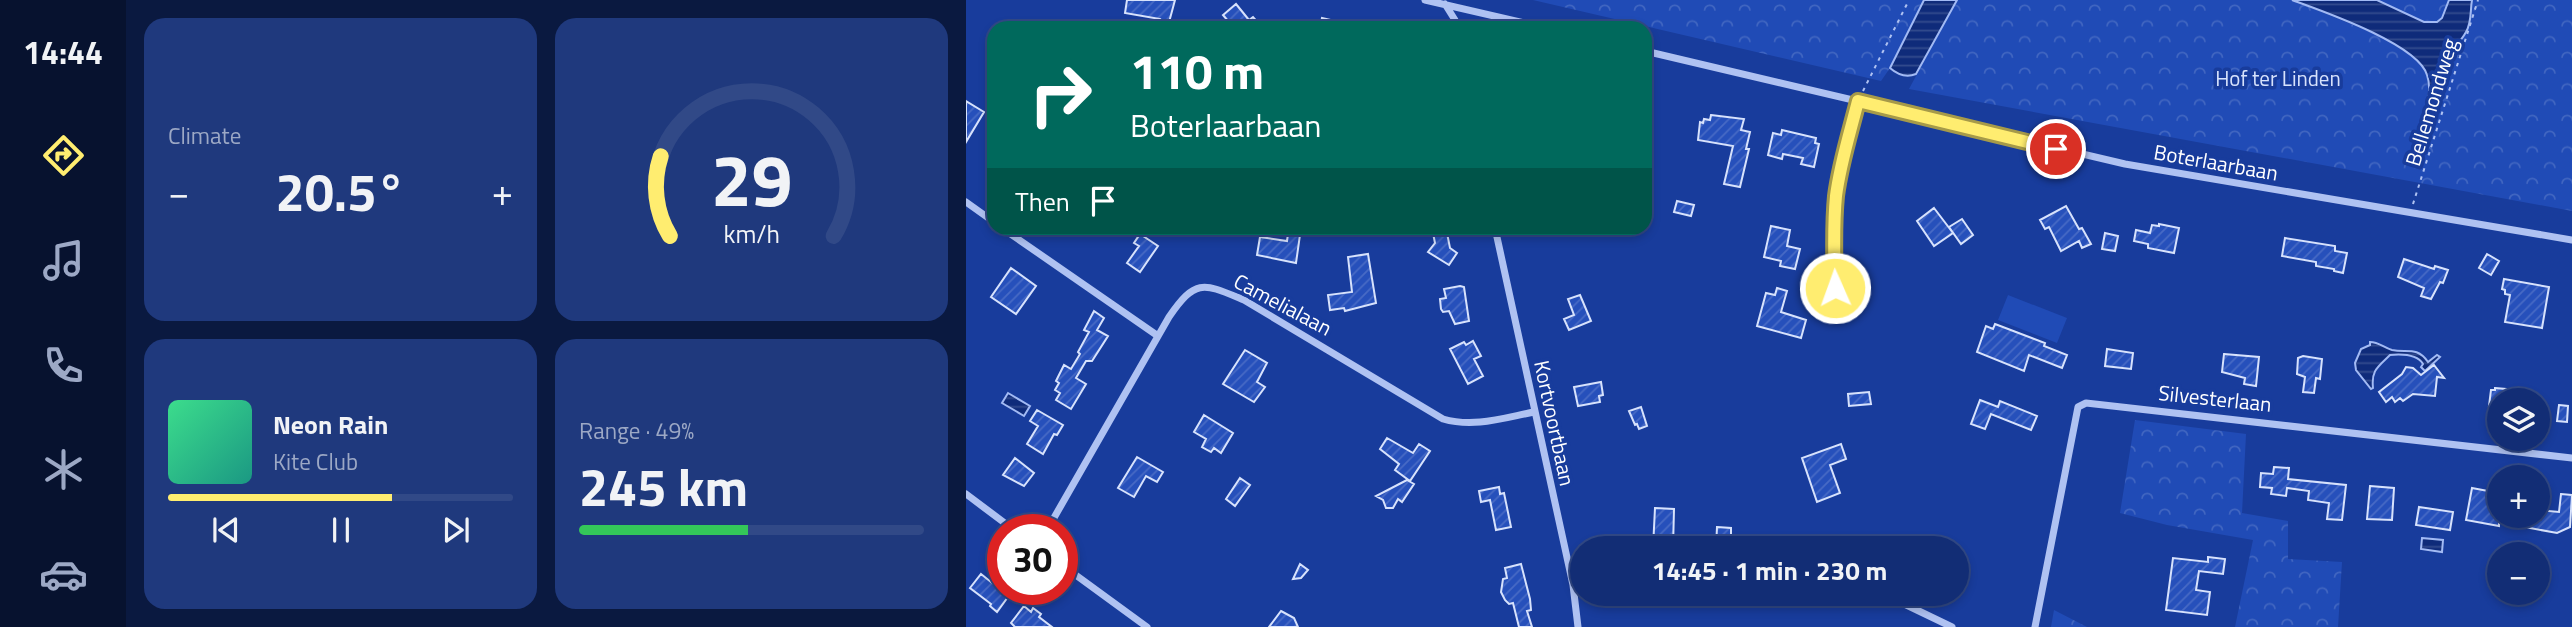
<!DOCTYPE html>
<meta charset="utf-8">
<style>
:root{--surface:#122d75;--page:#1f397d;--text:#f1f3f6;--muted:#9ca8c5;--line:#314987;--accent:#ffed70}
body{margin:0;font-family:"Titillium Web",sans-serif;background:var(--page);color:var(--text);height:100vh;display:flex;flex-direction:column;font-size:26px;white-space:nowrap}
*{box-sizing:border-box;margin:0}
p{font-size:23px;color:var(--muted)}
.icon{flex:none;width:38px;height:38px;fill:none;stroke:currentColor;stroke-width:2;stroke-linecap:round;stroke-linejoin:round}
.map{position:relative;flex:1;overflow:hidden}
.sheet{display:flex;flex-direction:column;gap:18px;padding:18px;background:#0a1940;width:840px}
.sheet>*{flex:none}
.hud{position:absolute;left:21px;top:21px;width:665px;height:214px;border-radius:21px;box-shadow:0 4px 10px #0003,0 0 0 2px var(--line);background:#00695c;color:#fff;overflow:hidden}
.buttons{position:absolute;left:1521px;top:388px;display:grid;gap:14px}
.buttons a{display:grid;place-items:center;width:63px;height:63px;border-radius:50%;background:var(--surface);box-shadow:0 4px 10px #0003,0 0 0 2px var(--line);font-size:35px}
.speed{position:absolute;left:21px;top:514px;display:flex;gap:14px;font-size:35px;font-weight:700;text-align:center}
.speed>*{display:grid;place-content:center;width:91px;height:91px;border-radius:50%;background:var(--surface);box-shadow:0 4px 10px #0003,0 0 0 2px var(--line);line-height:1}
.speed .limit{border:10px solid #d22;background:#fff;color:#111}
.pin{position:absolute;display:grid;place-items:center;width:60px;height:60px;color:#fff;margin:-30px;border:4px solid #fff;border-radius:50%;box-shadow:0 2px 7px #0007}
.me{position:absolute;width:77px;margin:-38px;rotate:358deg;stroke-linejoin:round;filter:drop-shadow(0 0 5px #0008)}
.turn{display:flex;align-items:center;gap:24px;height:147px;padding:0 28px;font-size:32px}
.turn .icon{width:91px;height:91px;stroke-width:2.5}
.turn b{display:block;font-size:49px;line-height:60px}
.then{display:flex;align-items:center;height:66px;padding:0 28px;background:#0003;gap:14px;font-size:26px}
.big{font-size:52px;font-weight:700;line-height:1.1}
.sheet .card{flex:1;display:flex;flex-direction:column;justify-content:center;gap:10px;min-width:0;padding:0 24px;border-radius:21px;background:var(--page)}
.sheet .dial{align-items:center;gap:0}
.dial svg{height:182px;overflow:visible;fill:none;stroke:var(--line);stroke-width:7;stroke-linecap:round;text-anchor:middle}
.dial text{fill:var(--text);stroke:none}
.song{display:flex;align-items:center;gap:21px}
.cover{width:84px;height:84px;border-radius:10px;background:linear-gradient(135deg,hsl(150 70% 55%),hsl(170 70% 35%))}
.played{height:7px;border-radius:4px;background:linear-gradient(90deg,var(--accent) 65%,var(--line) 65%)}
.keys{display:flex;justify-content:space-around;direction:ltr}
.heat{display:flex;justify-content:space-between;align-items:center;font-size:38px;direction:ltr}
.charge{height:10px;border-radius:5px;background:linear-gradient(90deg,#34c759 49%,var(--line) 0)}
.sheet .tiles{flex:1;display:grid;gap:18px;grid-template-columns:repeat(2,1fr)}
.trip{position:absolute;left:604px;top:536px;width:399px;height:70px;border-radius:35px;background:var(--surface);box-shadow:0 4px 10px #0003,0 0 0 2px var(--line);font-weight:700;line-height:70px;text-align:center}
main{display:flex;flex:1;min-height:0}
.tab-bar{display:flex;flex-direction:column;width:126px;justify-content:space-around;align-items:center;background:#07122f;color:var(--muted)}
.tab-bar .icon{width:49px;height:49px}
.tab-bar .selected{color:var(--accent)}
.tab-bar b{font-size:32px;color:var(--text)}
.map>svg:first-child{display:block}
.forest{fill:url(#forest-crowns)}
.pitch{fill:#204bb6}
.water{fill:url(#water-rules);stroke:#a2baf4;stroke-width:2}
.building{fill:url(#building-hatch);stroke:#d7e2fc;stroke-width:2}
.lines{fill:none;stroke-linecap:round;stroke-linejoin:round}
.path{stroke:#afc2f2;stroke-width:2;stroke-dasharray:3.5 5;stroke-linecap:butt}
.minor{stroke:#afc2f2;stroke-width:7}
.route-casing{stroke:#a69a49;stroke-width:18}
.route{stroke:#ffed70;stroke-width:12}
.labels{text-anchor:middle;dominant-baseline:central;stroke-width:7;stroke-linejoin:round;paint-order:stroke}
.park-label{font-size:21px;fill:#d7e2fc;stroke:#183c9c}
.street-label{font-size:21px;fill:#fff;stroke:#183c9c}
</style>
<main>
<nav class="tab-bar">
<b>14:44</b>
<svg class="icon selected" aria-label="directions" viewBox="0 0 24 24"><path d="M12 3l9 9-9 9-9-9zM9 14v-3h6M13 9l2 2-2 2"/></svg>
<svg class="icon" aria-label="music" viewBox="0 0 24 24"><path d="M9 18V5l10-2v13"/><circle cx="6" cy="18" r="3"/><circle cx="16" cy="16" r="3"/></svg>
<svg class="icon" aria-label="phone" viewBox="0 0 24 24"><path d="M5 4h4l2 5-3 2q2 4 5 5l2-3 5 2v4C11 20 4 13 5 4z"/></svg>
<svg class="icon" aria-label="climate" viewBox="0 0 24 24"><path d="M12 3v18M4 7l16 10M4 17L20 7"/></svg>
<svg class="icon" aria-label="car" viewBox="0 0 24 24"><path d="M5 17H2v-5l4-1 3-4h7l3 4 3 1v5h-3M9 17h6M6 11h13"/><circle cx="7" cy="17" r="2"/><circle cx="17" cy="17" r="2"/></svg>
</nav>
<section class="sheet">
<div class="tiles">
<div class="card"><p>Climate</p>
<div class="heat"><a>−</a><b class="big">20.5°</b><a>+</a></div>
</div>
<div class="card dial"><svg viewBox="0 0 100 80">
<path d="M14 69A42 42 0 1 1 86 69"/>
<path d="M14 69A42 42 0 0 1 10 34" stroke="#ffed70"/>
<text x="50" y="56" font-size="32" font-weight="700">29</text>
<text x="50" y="72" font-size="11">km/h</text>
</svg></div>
<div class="card">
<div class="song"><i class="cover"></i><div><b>Neon Rain</b><p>Kite Club</p></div></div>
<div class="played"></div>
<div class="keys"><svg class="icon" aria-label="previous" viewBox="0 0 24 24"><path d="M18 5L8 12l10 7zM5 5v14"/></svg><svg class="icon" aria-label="pause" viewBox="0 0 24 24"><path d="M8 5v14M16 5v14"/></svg><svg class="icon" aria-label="next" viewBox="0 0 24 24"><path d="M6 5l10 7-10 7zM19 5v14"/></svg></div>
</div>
<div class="card"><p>Range · 49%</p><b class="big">245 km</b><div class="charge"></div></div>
</div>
</section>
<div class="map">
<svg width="1606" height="627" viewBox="0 0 1606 627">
<defs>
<pattern id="forest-crowns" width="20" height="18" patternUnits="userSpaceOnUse" patternTransform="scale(1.75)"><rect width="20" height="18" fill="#204bb6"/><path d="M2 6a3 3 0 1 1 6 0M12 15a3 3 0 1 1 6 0" fill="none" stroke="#4166c1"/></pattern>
<pattern id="water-rules" width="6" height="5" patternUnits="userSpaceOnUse" patternTransform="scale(1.75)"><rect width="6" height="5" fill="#0f2b7a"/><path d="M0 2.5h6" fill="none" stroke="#334b8e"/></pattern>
<pattern id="building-hatch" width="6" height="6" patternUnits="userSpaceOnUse" patternTransform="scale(1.75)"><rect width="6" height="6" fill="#2650bb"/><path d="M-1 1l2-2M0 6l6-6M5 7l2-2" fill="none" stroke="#476ac5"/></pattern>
</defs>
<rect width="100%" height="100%" fill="#183c9c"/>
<path class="forest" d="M 567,0 L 958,0 L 924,68 L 915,81 Z
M 991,0 L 1326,0 L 1414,36 L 1453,61 L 1461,73 L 1462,92 L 1451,138 L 1453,142 L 1469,96 L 1470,76 L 1485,51 L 1499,34 L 1504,24 L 1506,0 L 1606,0 L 1606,211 L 943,89 Z
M 1411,0 L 1483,0 L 1476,18 C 1458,31 1427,10 1411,0 Z
M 1169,420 L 1280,434 L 1276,513 L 1322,521 L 1322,559 L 1376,562 L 1372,627 L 1269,627 L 1287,540 L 1201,525 L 1154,513 Z
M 1088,610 L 1121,627 L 1085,627 Z"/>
<path class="pitch" d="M 1042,295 L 1101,318 L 1091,343 L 1032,320 Z"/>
<path class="water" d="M 958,0 L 991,0 L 950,74 C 940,78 932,75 924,68 Z
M 1326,0 L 1411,0 L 1458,22 L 1471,22 L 1476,18 L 1483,0 L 1506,0 C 1504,11 1506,22 1500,32 C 1492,47 1475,59 1470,77 C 1465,97 1468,120 1457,140 L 1453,142 L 1451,138 C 1456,119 1468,95 1461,75 C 1452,44 1356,11 1326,0 Z
M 1404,342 C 1413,342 1418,348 1426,350 C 1441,353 1451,346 1462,362 L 1471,355 L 1474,357 L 1459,371 L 1455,367 L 1457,364 C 1451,354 1435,354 1424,355 C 1412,367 1405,370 1407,388 L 1405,389 L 1390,370 L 1389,363 L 1395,349 L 1404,345 Z
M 42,393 L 64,406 L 58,416 L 36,403 Z
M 1456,538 L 1477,540 L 1476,552 L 1455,549 Z"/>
<path class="building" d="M 161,0 L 209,0 L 202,26 L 193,23 L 194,19 L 159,13 Z
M 270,4 L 283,20 L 287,17 L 297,28 L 268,28 L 257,15 Z
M 356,18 L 382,24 L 381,28 L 354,28 Z
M 0,101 L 18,112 L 0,142 Z
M 745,115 L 778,119 L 775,130 L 784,132 L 780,149 L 783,149 L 774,187 L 758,184 L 767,146 L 732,140 L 734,122 L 737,123 L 738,119 L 744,120 Z
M 816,130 L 850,138 L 849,143 L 853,144 L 848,167 L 835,164 L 837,158 L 817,154 L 816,159 L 802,155 L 807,133 L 815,135 Z
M 711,201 L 728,205 L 725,216 L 708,212 Z
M 1100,206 L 1113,229 L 1116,228 L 1125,244 L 1116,248 L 1113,241 L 1095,251 L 1083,227 L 1079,229 L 1074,220 Z
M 968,208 L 987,233 L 968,246 L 951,221 Z
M 996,219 L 1007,235 L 995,244 L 983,227 Z
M 1193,224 L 1213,228 L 1208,253 L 1182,248 L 1182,244 L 1168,241 L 1170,230 L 1184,233 L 1186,225 L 1193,226 Z
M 805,226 L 824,230 L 821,246 L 834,249 L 829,269 L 814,266 L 815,261 L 798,257 Z
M 466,228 L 480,228 L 484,248 L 491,253 L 483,265 L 462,252 L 469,243 Z
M 1139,233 L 1152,236 L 1149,251 L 1136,249 Z
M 174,234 L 192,246 L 174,272 L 161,263 L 173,246 L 168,243 Z
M 322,234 L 334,235 L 330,263 L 291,255 L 294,237 L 321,241 Z
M 1319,238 L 1369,246 L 1369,251 L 1381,253 L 1377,273 L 1368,271 L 1368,269 L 1350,266 L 1350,262 L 1316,256 Z
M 402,254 L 410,303 L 379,311 L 378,308 L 364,310 L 362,295 L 386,292 L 382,257 Z
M 1521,254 L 1533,261 L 1525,275 L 1513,268 Z
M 1438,259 L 1468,269 L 1469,266 L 1482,270 L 1477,283 L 1474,282 L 1465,299 L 1455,296 L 1458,288 L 1432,277 Z
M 45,268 L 70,286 L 50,314 L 25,297 Z
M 1538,279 L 1583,287 L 1576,328 L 1539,322 L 1544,295 L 1539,294 L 1539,290 L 1536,289 Z
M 494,286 L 498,287 L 503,321 L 489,324 L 483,311 L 477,312 L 475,309 L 474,299 L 480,298 L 478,289 Z
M 811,288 L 821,291 L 815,312 L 840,320 L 835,338 L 791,326 L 800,293 L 809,295 Z
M 614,295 L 625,321 L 603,330 L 598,319 L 608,315 L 602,299 Z
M 128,311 L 138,318 L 131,330 L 142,336 L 126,361 L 120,361 L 110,378 L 120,384 L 105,409 L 90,400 L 94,393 L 89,390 L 93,383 L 90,381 L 98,365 L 105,369 L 114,354 L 112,352 L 123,332 L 118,330 Z
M 1029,324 L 1079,343 L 1078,346 L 1101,355 L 1096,368 L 1063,355 L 1058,371 L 1011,352 L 1020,326 L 1027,329 Z
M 507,341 L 515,356 L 508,359 L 517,376 L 502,384 L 484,349 L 498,342 L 500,345 Z
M 1141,349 L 1167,353 L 1165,369 L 1139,366 Z
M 279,350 L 301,363 L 291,382 L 299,387 L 288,402 L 257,384 Z
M 1258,354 L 1293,357 L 1290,386 L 1278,384 L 1279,378 L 1256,372 Z
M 1337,356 L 1356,359 L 1354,379 L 1350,378 L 1348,393 L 1337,392 L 1339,377 L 1331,374 L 1332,358 Z
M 1468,365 L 1478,378 L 1471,377 L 1469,396 L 1447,394 L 1437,401 L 1434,398 L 1429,402 L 1426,397 L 1420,402 L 1413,392 L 1436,374 L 1440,367 L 1447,368 L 1455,375 Z
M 635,382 L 637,395 L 633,396 L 634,402 L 612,406 L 608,387 Z
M 1529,388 L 1551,390 L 1549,401 L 1533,401 L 1533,407 L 1523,406 L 1525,390 L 1529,390 Z
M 903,392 L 905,404 L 883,406 L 882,394 Z
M 1014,400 L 1032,407 L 1034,401 L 1071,416 L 1065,430 L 1025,414 L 1019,429 L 1005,424 Z
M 1593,405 L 1602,406 L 1601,422 L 1591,421 Z
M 675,407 L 681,426 L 673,429 L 671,424 L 669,425 L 663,411 Z
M 71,410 L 97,425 L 91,435 L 88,434 L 77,454 L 61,444 L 72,426 L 64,421 Z
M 238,415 L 267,433 L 255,453 L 248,448 L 245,452 L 236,447 L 240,439 L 228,432 Z
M 421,438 L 447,453 L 453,444 L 464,451 L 444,481 L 429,470 L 433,464 L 414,449 Z
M 875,444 L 880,459 L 864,465 L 874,493 L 851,502 L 836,458 Z
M 171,457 L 197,472 L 191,482 L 180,476 L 168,497 L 152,488 Z
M 49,458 L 68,473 L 58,486 L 37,475 Z
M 1308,467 L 1323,468 L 1322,479 L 1380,485 L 1376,520 L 1361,519 L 1363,503 L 1342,500 L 1343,491 L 1321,488 L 1320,496 L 1305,494 L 1306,488 L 1294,487 L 1295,473 L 1307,474 Z
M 274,478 L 284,485 L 269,506 L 260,499 Z
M 441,480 L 448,484 L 436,502 L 432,499 L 427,508 L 420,508 L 417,500 L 410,496 Z
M 1404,486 L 1428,488 L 1426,520 L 1401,519 Z
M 533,487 L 534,494 L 538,493 L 545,527 L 530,530 L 524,500 L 515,502 L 513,491 Z
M 1506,488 L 1533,493 L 1533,526 L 1500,520 Z
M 1595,494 L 1606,495 L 1604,527 L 1591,533 L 1553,526 L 1554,517 L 1572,516 L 1572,510 L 1593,512 Z
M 1453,507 L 1487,512 L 1484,530 L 1450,525 Z
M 689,508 L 708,509 L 707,548 L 687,548 Z
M 751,527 L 765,528 L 765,548 L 750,548 Z
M 1242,557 L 1259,559 L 1257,574 L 1233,571 L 1230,590 L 1244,592 L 1241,615 L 1200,610 L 1207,558 L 1242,562 Z
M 334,564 L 342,570 L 335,578 L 327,579 Z
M 555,564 L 564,599 L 565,610 L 561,611 L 566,627 L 553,627 L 547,603 L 543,604 L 539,600 L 535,592 L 537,579 L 541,578 L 539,568 Z
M 15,574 L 35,590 L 47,590 L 31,612 L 24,606 L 25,604 L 4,588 Z
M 58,606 L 65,612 L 67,608 L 75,614 L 73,617 L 86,627 L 49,627 L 45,623 Z
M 315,611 L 328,618 L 332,627 L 303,627 Z"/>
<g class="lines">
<path class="path" d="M 897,91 L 943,0
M 1447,204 L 1512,0"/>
<path class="minor" d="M 459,0 L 580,28
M 479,4 L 489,20 L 488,28
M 679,51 L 1159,164 L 1606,240
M 0,202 L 28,222
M 36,228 L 192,336
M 529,228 L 607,585 L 612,627
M 869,288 C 868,258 867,227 870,196 C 874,164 884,133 892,101
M 0,494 L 48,530
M 81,530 L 203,317 C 230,278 237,283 278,300 L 477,419 C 508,428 537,418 568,412
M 96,565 L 181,627
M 787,593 L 930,600 L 986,627
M 1069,627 L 1112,407 L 1120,403 L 1606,458"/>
</g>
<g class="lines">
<g class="route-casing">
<path id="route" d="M 869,288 C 868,258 867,227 870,196 C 874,164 884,133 892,101 L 1090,149"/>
</g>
<use href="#route" class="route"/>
</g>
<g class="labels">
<g class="park-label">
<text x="1312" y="78">Hof ter Linden</text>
</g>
<g class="street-label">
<text transform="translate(1465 102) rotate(-73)">Bellemondweg</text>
<text transform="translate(1250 162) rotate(10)">Boterlaarbaan</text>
<text transform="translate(317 304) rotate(28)">Camelialaan</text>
<text transform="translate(1249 398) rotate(6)">Silvesterlaan</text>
<text transform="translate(589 423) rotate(78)">Kortvoortbaan</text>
</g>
</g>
</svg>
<div class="buttons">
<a><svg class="icon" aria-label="layers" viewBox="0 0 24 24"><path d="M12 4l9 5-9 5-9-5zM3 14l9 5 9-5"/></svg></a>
<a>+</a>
<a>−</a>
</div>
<div class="speed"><div class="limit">30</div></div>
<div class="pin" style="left:1090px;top:149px;background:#d93025"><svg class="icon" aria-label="arrive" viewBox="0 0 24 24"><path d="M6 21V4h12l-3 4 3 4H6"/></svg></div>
<svg class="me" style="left:869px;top:288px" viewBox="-20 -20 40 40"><circle r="17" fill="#ffed70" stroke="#fff" stroke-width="3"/><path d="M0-11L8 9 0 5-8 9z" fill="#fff"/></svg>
<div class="trip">14:45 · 1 min · 230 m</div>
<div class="hud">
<div class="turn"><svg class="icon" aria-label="right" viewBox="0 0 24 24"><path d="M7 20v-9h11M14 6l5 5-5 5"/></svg><div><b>110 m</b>Boterlaarbaan</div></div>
<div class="then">Then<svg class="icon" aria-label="arrive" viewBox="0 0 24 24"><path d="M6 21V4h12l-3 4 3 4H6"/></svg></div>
</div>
</div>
</main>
